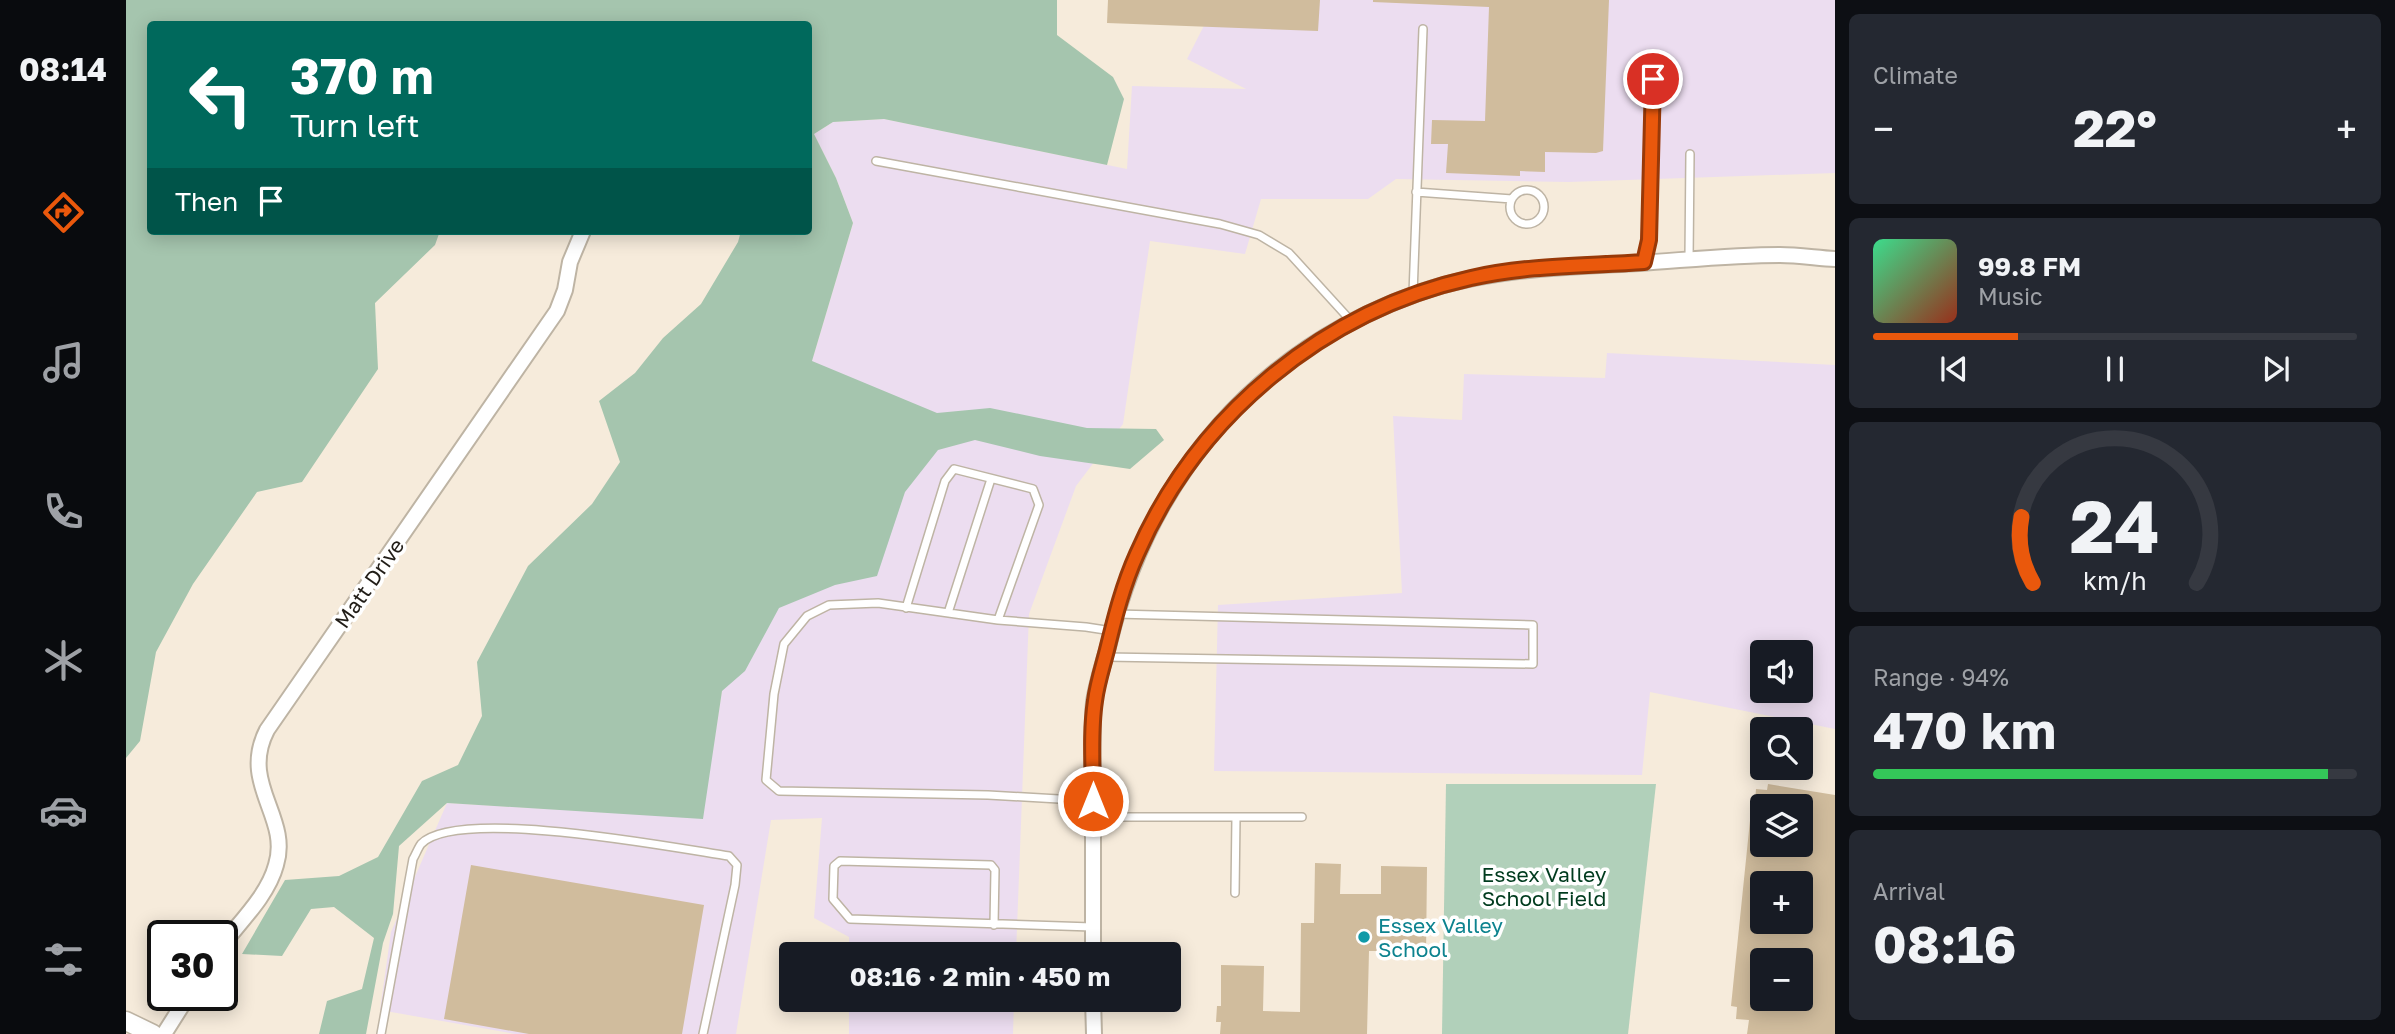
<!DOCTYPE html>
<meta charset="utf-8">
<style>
:root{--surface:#171b24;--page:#242831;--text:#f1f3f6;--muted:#9ea1a6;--line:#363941;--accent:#ea580c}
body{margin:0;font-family:"Golos Text",sans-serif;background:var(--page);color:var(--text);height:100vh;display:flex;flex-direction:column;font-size:26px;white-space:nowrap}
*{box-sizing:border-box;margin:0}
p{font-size:23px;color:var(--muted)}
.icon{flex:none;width:38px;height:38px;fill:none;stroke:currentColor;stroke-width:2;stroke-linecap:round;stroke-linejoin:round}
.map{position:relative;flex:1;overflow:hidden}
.side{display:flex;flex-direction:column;gap:14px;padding:14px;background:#0d0f14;width:560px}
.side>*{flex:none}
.top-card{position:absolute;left:21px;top:21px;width:665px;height:214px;border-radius:7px;box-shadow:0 4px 18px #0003;background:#00695c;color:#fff;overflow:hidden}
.buttons{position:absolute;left:1624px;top:640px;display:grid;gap:14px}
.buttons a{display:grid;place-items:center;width:63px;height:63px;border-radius:7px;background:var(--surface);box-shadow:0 4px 18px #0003;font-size:35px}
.speed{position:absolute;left:21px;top:920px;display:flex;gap:14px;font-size:35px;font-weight:700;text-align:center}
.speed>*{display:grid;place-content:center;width:91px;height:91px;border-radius:50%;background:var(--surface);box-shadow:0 4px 18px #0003;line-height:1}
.speed .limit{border:4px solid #111;border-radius:10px;background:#fff;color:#111}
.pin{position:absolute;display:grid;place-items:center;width:60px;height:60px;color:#fff;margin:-30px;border:4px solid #fff;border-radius:50%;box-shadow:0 2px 7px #0007}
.me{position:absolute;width:77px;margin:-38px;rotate:0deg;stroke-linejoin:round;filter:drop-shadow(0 0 5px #0008)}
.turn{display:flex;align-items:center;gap:24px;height:147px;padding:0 28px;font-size:32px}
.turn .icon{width:91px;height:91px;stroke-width:2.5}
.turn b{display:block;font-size:49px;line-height:60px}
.then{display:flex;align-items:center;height:66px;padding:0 28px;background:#0003;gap:14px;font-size:26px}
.big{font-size:52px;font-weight:700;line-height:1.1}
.side .card{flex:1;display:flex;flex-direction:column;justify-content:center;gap:10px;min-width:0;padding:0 24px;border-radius:10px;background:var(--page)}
.side .dial{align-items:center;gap:0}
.dial svg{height:182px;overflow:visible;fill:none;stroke:var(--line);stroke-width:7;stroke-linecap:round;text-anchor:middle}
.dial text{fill:var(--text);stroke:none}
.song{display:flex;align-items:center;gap:21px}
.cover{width:84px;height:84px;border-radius:10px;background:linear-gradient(135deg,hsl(150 70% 55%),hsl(10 70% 35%))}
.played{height:7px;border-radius:4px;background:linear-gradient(90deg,var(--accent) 30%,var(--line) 30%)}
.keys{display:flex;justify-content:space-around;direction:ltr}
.heat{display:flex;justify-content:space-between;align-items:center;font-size:38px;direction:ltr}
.charge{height:10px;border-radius:5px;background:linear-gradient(90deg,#34c759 94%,var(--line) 0)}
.trip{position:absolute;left:653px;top:942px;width:402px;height:70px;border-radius:7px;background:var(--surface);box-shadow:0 4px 18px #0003;font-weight:700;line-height:70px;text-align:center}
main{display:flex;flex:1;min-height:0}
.tab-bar{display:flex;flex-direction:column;width:126px;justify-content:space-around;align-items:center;background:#090b0e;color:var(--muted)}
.tab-bar .icon{width:49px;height:49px}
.tab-bar .on{color:var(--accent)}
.tab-bar b{font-size:32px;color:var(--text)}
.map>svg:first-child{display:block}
.industrial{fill:#ecddf0;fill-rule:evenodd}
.green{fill:#b1d0ba}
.forest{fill:#a5c5ae}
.building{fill:#d0bc9d;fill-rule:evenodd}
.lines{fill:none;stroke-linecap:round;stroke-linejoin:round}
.service-casing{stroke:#beb4a4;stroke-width:10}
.minor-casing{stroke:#beb4a4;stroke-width:18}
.tertiary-casing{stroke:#beb4a4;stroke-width:21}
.service{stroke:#fff;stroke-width:7}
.minor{stroke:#fff;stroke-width:14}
.tertiary{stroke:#fff;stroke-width:18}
.route-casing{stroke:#983908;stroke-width:18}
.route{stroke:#ea580c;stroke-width:12}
.culture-dot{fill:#0f9aa8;stroke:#fff;stroke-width:2.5}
.labels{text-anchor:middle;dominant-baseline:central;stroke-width:7;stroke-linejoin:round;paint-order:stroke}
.street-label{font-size:21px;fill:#211d17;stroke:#fff}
.park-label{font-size:21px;fill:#003b1e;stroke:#fff}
.culture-label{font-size:21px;fill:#0d838f;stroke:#fff;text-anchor:start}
</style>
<main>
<nav class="tab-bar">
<b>08:14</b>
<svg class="icon on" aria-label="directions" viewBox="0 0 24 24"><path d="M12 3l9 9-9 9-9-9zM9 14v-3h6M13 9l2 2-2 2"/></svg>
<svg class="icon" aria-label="music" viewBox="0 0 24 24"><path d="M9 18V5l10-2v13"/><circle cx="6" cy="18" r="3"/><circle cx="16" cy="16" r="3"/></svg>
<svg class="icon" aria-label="phone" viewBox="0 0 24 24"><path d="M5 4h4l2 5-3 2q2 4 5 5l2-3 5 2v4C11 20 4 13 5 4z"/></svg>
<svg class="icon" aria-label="climate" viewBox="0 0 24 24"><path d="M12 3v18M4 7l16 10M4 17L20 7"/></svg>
<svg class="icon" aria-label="car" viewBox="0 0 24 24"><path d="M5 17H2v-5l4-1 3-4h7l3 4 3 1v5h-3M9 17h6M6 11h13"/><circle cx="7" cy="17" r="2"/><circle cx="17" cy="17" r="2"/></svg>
<svg class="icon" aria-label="filters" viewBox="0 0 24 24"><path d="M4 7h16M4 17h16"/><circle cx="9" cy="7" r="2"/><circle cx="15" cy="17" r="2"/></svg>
</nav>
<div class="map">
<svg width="1709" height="1034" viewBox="0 0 1709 1034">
<rect width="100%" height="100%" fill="#f6ebdb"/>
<path class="industrial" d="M 1091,0 L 1709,0 L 1709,173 L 1442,182 L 1270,179 L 1242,199 L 1135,199 L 1119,254 L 1024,241 L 997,424 L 950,486 L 903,614 L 890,954 L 723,954 L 723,937 L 688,918 L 696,818 L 645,820 L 610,1034 L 389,1034 L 254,1010 L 265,932 L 321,803 L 576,818 L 598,678 L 686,361 L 727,223 L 710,178 L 688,134 L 707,122 L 758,119 L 1001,169 L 1006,86 L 1120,89 L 1061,59 Z
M 1481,353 L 1709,365 L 1709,729 L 1524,692 L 1516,775 L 1088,771 L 1092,605 L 1276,593 L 1267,416 L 1336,420 L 1338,374 L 1479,378 ZM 1636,653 L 1675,653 L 1675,691 L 1636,691 Z
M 723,999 L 888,999 L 887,1034 L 723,1034 Z"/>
<path class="green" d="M 1320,784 L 1530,784 L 1502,1034 L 1316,1034 Z"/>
<path class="forest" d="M 0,0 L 931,0 L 931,35 L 987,77 L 998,99 L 981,165 L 758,119 L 707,122 L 688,134 L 710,178 L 727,223 L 686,361 L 811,413 L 864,408 L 961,428 L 1030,429 L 1038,440 L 1004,469 L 914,456 L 849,440 L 812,450 L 779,492 L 751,576 L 709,585 L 653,608 L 619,671 L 596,691 L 577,819 L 321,803 L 273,846 L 267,914 L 257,943 L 240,1034 L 193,1034 L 201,1001 L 236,989 L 248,938 L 208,907 L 185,909 L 156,956 L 116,954 L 159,880 L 213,876 L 252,857 L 296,781 L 332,765 L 356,716 L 351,662 L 402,566 L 466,504 L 494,462 L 473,401 L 509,373 L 537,338 L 575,304 L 612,242 L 615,231 L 682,231 L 682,24 L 24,24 L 24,231 L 314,231 L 309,245 L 249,303 L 252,369 L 176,482 L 131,492 L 67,584 L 30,652 L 14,741 L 0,758 Z"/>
<path class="building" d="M 982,0 L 1194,0 L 1192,31 L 981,23 Z
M 1247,0 L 1483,0 L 1477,151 L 1470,153 L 1419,152 L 1419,172 L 1394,171 L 1394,176 L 1320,173 L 1322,144 L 1305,144 L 1306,120 L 1359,121 L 1363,7 L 1247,2 Z
M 1642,784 L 1709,795 L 1709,1034 L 1621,1034 L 1623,1020 L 1610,1019 L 1611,1007 L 1605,1006 L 1626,801 L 1629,801 L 1630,789 L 1641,790 ZM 1636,807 L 1675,807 L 1675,845 L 1636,845 ZM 1636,884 L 1675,884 L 1675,922 L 1636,922 ZM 1636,961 L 1675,961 L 1675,999 L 1636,999 Z
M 1189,863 L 1215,864 L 1214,894 L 1255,894 L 1255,866 L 1301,867 L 1300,957 L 1254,956 L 1254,951 L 1243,951 L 1241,1034 L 1094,1034 L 1095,1022 L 1090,1022 L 1091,1006 L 1095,1006 L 1095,965 L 1138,966 L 1137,1011 L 1174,1012 L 1175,923 L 1188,923 Z
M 345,865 L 578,905 L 556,1034 L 403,1034 L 318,1019 Z"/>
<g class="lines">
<g class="service-casing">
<path id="service" d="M 1515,64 L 1527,79 L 1523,240 L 1518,262
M 750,161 L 1094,224 L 1133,235 L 1163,253 L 1226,322
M1384 207a17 17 0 1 1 34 0a17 17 0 1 1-34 0Z
M 1290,192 L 1386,199
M 1563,259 L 1564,154
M 1287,294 L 1297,29
M 780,608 L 819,481 L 828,469 L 907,489 L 913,505 L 872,620 L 960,627 L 986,631
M 822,613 L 865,479
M 872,620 L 752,603 L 703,605 L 681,616 L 658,644 L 648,694 L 640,780 L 653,791 L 862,795 L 967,801 L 985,817 L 1176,817
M 980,657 L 1407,664 L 1407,625 L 990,614
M 1109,893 L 1110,817
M 868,925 L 869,870 L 865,865 L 714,861 L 708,866 L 707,899 L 724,919 L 966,927
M 255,1034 L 287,859 C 290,854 292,848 295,844 C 331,806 550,848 603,856 L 611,865 L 609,885 L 577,1034"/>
</g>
<g class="minor-casing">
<path id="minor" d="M 96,945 C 115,921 142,895 150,865 C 165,817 113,784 141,730 L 431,311 L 439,290 L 444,262 L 457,231
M 967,954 C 967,903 967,851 967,800 C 967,768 965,734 968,702 C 971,682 978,662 983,643 C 1023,476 1131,349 1295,292 C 1365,268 1439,267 1513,263 C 1560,260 1607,255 1654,255 C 1672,255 1691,258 1709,259
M 967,999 L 968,1034
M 38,1034 L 62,996"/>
</g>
<g class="tertiary-casing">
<path id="tertiary" d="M 0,1021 L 27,1034"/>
</g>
<use href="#service" class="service"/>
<use href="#minor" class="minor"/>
<use href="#tertiary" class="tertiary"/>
</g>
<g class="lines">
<g class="route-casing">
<path id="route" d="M 967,801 C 967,769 964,733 969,701 C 971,684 977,666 981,650 C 989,617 997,585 1011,554 C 1071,416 1197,311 1345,278 C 1401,265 1460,266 1518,262 L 1523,240 L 1527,79"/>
</g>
<use href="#route" class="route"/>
</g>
<circle class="culture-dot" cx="1238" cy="937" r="7"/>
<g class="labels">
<g class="street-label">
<text transform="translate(243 583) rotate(-55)">Matt Drive</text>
</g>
<g class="park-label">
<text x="1418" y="874">Essex Valley<tspan x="1418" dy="24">School Field</tspan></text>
</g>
<g class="culture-label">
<text x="1252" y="925">Essex Valley<tspan x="1252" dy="24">School</tspan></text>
</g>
</g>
</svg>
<div class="buttons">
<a><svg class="icon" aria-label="sound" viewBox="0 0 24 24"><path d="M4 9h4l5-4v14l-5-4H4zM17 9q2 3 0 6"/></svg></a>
<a><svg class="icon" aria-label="search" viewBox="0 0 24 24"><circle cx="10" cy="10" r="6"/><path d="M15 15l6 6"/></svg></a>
<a><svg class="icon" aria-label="layers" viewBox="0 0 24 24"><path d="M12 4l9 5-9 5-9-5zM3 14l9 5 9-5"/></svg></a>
<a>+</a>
<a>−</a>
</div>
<div class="speed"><div class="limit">30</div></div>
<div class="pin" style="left:1527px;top:79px;background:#d93025"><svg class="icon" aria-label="arrive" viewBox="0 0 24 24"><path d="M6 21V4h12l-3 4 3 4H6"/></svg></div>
<svg class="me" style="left:967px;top:801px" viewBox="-20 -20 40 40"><circle r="17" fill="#ea580c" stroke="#fff" stroke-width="3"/><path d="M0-11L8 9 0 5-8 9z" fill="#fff"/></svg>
<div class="trip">08:16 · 2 min · 450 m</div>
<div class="top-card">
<div class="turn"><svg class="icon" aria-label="left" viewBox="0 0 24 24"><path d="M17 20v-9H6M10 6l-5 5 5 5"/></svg><div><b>370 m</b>Turn left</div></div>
<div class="then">Then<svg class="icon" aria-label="arrive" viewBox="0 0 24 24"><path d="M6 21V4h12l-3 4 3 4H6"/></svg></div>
</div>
</div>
<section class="side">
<div class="card"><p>Climate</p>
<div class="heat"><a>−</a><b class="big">22°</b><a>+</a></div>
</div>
<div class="card">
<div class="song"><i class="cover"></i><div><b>99.8 FM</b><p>Music</p></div></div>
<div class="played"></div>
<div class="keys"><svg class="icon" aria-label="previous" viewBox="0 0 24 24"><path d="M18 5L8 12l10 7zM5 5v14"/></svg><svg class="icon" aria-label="pause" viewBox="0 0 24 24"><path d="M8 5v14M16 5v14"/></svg><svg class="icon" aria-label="next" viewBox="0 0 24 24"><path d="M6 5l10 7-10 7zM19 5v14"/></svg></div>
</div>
<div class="card dial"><svg viewBox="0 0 100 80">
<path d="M14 69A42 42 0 1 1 86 69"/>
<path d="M14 69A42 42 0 0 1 9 40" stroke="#ea580c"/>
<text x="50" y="56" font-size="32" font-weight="700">24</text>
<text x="50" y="72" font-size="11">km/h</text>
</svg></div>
<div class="card"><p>Range · 94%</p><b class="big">470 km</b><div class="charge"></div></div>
<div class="card"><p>Arrival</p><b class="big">08:16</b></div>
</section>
</main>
